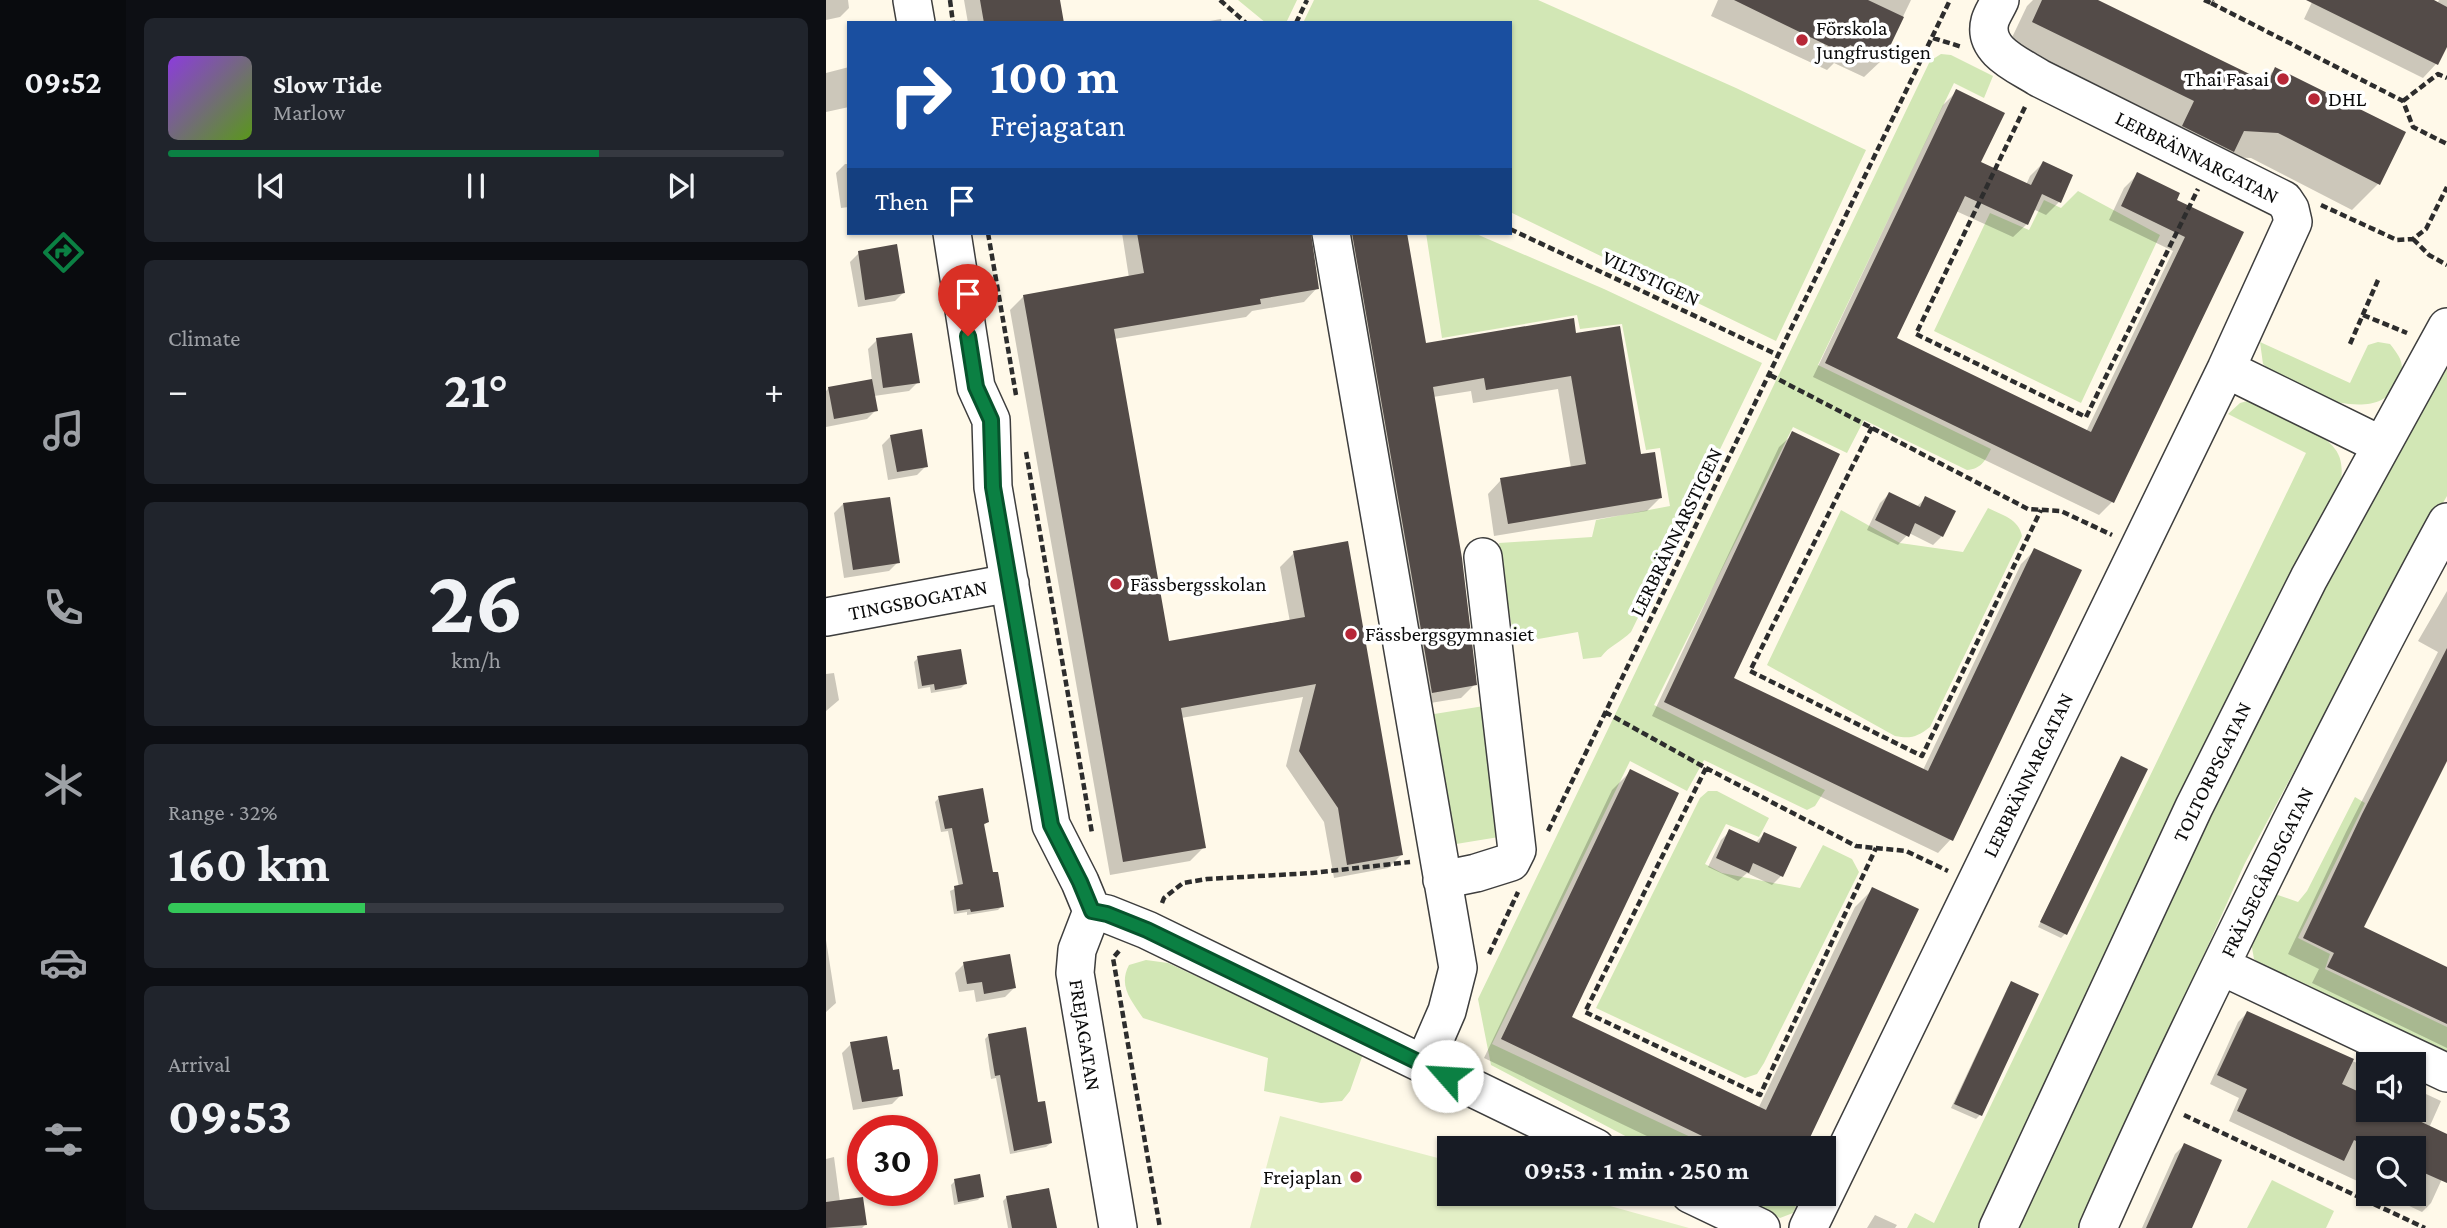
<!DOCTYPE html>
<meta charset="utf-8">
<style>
:root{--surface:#171b24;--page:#20242c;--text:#f1f3f6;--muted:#9ea1a6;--line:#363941;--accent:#0b8043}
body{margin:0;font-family:"Crimson Pro",serif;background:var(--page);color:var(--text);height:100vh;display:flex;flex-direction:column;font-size:26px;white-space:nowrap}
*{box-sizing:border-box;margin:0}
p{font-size:23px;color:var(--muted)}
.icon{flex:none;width:38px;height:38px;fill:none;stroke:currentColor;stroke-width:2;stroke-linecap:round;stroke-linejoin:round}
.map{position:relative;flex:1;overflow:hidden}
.drawer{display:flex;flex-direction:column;gap:18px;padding:18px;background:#0d0f14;width:700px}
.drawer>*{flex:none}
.banner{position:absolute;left:21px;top:21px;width:665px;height:214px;border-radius:0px;box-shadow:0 2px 5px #0004;background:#1a4fa0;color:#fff;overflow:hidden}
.controls{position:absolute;left:1530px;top:1052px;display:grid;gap:14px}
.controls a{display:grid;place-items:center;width:70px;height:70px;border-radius:0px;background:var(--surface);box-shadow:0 2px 5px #0004;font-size:35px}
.speed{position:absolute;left:21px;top:1115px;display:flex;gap:14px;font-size:35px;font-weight:700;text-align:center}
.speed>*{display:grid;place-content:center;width:91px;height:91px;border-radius:50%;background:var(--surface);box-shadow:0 2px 5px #0004;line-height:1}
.speed .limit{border:10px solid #d22;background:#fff;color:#111}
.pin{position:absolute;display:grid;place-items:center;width:60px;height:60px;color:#fff;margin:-72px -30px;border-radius:50% 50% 50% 0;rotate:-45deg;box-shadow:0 0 7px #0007}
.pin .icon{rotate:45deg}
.me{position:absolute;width:77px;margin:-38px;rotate:296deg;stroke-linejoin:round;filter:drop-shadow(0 0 5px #0008)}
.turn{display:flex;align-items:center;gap:24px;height:147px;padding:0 28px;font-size:32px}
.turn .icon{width:91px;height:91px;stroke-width:2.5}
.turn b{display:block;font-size:49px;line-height:60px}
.then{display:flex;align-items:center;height:66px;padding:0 28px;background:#0003;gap:14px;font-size:26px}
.big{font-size:52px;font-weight:700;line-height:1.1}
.drawer .card{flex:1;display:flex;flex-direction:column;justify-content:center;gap:10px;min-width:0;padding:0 24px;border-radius:10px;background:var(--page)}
.drawer .dial{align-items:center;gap:0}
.dial b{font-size:91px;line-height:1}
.song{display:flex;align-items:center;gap:21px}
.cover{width:84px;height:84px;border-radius:10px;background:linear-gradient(135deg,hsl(270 70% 55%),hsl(90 70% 35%))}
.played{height:7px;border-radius:4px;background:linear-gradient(90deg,var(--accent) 70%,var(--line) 70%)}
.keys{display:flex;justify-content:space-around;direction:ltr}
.heat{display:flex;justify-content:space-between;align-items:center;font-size:38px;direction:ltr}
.charge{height:10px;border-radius:5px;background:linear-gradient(90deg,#34c759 32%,var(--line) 0)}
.trip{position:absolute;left:611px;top:1136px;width:399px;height:70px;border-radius:0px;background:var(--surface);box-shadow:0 2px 5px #0004;font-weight:700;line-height:70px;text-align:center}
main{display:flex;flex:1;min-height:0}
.tab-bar{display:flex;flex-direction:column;width:126px;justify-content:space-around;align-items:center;background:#090b0e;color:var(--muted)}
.tab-bar .icon{width:49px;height:49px}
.tab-bar .active{color:var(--accent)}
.tab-bar b{font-size:32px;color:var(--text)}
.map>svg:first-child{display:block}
.green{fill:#d2e7b5}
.pitch{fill:#e3efc6}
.shadow{fill:#0003}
.building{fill:#534b48}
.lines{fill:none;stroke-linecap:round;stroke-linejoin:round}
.minor-casing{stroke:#3e3e3e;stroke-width:40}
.path{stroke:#2d2d2d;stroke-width:4.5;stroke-dasharray:7 3.5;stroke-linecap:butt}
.minor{stroke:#fff;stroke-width:37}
.route-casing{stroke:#07532c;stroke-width:18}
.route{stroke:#0b8043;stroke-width:12}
.poi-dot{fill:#b72737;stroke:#fff;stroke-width:2.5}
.labels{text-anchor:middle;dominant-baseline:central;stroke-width:7;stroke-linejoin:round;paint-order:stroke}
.poi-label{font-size:21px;fill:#0b0b0b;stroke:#fff;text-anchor:start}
.street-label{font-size:21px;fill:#0b0b0b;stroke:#fff}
</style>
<main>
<nav class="tab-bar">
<b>09:52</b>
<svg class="icon active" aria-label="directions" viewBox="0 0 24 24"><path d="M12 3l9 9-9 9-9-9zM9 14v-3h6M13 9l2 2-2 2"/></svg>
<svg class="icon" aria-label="music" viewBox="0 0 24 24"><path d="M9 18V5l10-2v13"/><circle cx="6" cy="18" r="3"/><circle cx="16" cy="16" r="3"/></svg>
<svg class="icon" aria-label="phone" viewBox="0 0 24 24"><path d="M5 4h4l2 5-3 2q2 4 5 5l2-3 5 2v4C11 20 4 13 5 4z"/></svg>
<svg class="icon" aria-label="climate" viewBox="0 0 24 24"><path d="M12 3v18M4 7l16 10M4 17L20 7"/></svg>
<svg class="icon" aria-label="car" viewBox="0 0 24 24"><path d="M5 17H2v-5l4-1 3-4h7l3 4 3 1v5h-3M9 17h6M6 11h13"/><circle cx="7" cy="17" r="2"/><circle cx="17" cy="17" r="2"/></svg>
<svg class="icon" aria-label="filters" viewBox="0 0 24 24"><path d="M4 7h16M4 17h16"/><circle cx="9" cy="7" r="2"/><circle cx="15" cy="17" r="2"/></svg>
</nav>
<section class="drawer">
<div class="card">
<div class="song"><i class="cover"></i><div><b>Slow Tide</b><p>Marlow</p></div></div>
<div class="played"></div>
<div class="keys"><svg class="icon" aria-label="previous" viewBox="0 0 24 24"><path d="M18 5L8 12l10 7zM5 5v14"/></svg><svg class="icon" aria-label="pause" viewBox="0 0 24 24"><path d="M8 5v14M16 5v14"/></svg><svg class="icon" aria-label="next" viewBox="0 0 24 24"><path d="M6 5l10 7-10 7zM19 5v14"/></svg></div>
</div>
<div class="card"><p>Climate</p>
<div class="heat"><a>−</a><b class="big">21°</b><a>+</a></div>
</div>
<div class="card dial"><b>26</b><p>km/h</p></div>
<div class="card"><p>Range · 32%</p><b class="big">160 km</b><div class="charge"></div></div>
<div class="card"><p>Arrival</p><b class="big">09:53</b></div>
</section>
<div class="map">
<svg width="1621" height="1228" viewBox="0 0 1621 1228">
<rect width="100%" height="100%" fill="#fff9e9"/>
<path class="green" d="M 412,0 L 471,0 L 460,23 L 440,23 Z
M 488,0 L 712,0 L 910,88 L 1040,150 L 950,341 L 684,212 L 684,23 L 477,23 Z
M 1115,54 L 1125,55 L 1167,76 L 1158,98 L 1128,83 L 992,365 L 1165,449 C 1159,461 1155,469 1141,470 L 1038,420 L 1021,453 L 967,427 L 828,705 L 999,790 L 989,806 L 981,810 L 878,760 L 861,791 L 804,761 L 666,1044 L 888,1148 L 822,1148 L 665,1065 L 652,999 L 1104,61 Z
M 1252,191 L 1334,235 L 1255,403 L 1108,331 L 1164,213 L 1203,230 L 1218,200 L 1235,208 Z
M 600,233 L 648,233 L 778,289 L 936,363 L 805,632 C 795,642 783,646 775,657 L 757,659 L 752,632 L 689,643 L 677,579 L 673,543 L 766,537 L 770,520 L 844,506 L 834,448 L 820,450 L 796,324 L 754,329 L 751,315 L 616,338 Z
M 1434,342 L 1524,383 L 1542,345 L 1552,342 L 1564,344 C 1575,358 1580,365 1572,383 C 1553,423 1488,398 1459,382 C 1451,377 1444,370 1437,364 Z
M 1621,365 L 1621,496 L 1551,616 L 1419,863 L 1255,1228 L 1190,1228 L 1298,989 L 1488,599 Z
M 1429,399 C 1445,408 1461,417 1477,426 C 1515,446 1522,457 1511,500 L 1313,881 L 1154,1228 L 1081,1228 L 1089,1213 L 1108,1223 L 1480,453 L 1402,414 L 1414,403 Z
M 1162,508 C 1176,515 1193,519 1196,536 L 1104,727 C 1091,737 1085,739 1069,736 L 941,665 L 1015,510 L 1074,543 L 1137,552 Z
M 658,706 L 679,836 L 624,845 L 602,715 Z
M 882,791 L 891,791 L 943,818 L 933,837 L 900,824 L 879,864 L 896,873 L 974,888 L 997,845 L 1026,859 L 1033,872 L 938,1063 L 931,1074 L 919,1078 L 770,1008 L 874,798 Z
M 1529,797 L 1539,803 L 1472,938 L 1504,954 L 1499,969 L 1621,1027 L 1621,1055 L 1437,966 L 1428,959 L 1425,942 L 1449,894 L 1472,902 L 1481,891 Z
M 320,960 L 342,963 L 537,1054 L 524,1091 L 516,1101 L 495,1103 L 438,1091 L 442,1058 L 317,1018 C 305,1000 292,986 303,965 Z
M 1446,1180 L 1508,1211 L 1500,1228 L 1421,1228 Z
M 908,1194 L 975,1194 L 967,1213 L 954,1218 Z"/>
<path class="pitch" d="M 454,1116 L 623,1161 L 623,1194 L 741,1194 L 863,1228 L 424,1228 Z"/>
<path class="shadow" d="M 0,0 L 22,0 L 23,8 L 14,17 L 0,20 Z
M 138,0 L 232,0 L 236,23 L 142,23 Z
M 892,0 L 1085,0 L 1056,60 L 1038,77 L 1008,63 L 1001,70 L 885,16 Z
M 1207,0 L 1268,0 L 1437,82 L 1449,69 L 1578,133 L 1552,184 L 1526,210 L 1425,158 L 1400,157 L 1181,48 L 1201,6 Z
M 1487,0 L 1604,0 L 1611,4 L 1613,0 L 1621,0 L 1621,43 L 1610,64 L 1597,78 L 1478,19 Z
M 395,19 L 396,23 L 372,23 Z
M 23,67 L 23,107 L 0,112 L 0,73 Z
M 1131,91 L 1153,163 L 1200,185 L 1204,176 L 1217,163 L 1233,202 L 1220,215 L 1207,209 L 1201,224 L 1187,237 L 1130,211 L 1069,339 L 1260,432 L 1347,251 L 1283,220 L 1298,188 L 1312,174 L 1349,200 L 1416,233 L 1286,502 L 1273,515 L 987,377 L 1117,105 Z
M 19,164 L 23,164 L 23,207 L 15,208 L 10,173 Z
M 296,233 L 483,233 L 491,288 L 478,302 L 426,311 L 420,317 L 288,339 L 341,643 L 464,622 L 454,567 L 468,553 L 575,855 L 562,868 L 508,878 L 498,822 L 460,766 L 477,697 L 355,718 L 378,847 L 364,861 L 284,875 L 184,310 L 198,296 L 303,278 Z
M 507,233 L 579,233 L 598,345 L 749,335 L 835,497 L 821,511 L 668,536 L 662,494 L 675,480 L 745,468 L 732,389 L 647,403 L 645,391 L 607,397 L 649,684 L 635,698 L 592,705 Z
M 33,253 L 78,292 L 69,301 L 32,307 L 24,262 Z
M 51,340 L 92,382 L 83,391 L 48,396 L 50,410 L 41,419 L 0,427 L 0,391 L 3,388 L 46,381 L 42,349 Z
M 967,434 L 905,679 L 1097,770 L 1195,564 L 1209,550 L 1125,839 L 1112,853 L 826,716 L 953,447 Z
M 65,436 L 100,466 L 91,475 L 62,480 L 56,445 Z
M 1063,494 L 1090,507 L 1100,498 L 1116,536 L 1107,545 L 1083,533 L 1072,545 L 1041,530 L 1054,503 Z
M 17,504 L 72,562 L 63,571 L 18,578 L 8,513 Z
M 1621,591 L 1621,757 L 1535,928 L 1621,968 L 1621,1048 L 1486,983 L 1493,969 L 1462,954 L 1520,832 L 1612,652 L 1592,641 Z
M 92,658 L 139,684 L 135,688 L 105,693 L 104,687 L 92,689 L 88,662 Z
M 8,673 L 13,700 L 0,711 L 0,674 Z
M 1296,758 L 1319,770 L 1239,934 L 1235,938 L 1212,927 L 1292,762 Z
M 805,771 L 743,1018 L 932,1109 L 1029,907 L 1047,889 L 977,1148 L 846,1148 L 658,1058 L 786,790 Z
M 113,798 L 161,822 L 157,826 L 166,874 L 176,906 L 172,910 L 141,915 L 141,912 L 128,914 L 124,891 L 133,887 L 122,831 L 115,832 L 109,802 Z
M 904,831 L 929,843 L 938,834 L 955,876 L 946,885 L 921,873 L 912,881 L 882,867 L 895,840 Z
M 0,940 L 10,1003 L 0,1012 Z
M 138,964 L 188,988 L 179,997 L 150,1002 L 148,990 L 133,992 L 129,973 Z
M 1186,983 L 1211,995 L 1154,1115 L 1150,1119 L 1125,1108 L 1182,987 Z
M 1421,1013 L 1542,1068 L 1542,1110 L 1587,1110 L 1587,1088 L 1615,1101 L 1603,1128 L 1621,1168 L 1605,1203 L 1596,1212 L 1558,1194 L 1587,1194 L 1587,1148 L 1542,1148 L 1542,1186 L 1403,1121 L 1413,1098 L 1384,1084 L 1412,1022 Z
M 163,1035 L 210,1104 L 225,1143 L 220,1147 L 184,1154 L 170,1078 L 165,1079 L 159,1039 Z
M 25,1044 L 75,1095 L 66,1104 L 27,1110 L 16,1053 Z
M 1358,1145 L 1364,1228 L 1316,1228 L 1349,1154 Z
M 8,1157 L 14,1202 L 39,1225 L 36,1228 L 0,1228 L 0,1159 Z
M 129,1181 L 156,1196 L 152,1200 L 128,1205 L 125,1185 Z
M 181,1197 L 229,1228 L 182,1228 L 177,1201 Z
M 1049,1215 L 1071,1225 L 1069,1228 L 1041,1228 Z"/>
<path class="building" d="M 154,0 L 234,0 L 238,23 L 158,23 Z
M 908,0 L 1042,0 L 1078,17 L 1057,61 L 1024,45 L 1019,54 Z
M 1216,0 L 1272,0 L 1442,83 L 1449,67 L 1580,132 L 1554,185 L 1452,133 L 1418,131 L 1408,152 L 1356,126 L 1368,101 L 1206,22 Z
M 1480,0 L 1608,0 L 1621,7 L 1621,47 L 1612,65 Z
M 1130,89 L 1179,113 L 1155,162 L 1205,185 L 1217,161 L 1247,175 L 1235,203 L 1216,194 L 1202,225 L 1139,196 L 1071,338 L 1265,432 L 1359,237 L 1295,206 L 1311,172 L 1354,193 L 1351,200 L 1418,232 L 1288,503 L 999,363 Z
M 311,233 L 485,233 L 493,289 L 434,299 L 435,304 L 288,329 L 343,641 L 479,617 L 467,551 L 522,541 L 577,855 L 521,865 L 512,808 L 473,751 L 490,684 L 355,708 L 380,848 L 297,862 L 197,295 L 318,273 Z
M 526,233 L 581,233 L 600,343 L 748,318 L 750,333 L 794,326 L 815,454 L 829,452 L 836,498 L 682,524 L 674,478 L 760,464 L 745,376 L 660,390 L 658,378 L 607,387 L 636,558 L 651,685 L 606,693 Z
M 71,244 L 79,293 L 39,300 L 32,251 Z
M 86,333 L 94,383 L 57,388 L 50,338 Z
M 46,379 L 52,411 L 8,419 L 2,387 Z
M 96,429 L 102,467 L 71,472 L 64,435 Z
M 966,431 L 1014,454 L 908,678 L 1102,771 L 1208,548 L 1256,570 L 1127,841 L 838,702 Z
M 1063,492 L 1094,507 L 1099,496 L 1130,511 L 1117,537 L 1089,523 L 1083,537 L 1049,520 Z
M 64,497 L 74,563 L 27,570 L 17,503 Z
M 1621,648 L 1621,761 L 1538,927 L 1621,967 L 1621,1024 L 1501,967 L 1508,953 L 1477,938 L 1536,814 Z
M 135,649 L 141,684 L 109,690 L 108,684 L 96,686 L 91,656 Z
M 1295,756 L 1322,769 L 1241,935 L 1214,922 Z
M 804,769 L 853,793 L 746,1017 L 940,1110 L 1046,887 L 1093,909 L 979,1148 L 901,1148 L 675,1039 Z
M 157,788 L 163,822 L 158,824 L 167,872 L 172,872 L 178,907 L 145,912 L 144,909 L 131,911 L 128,886 L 137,884 L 126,828 L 119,829 L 112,796 Z
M 903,829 L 933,843 L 938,832 L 971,847 L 957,877 L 927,863 L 923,873 L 890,858 Z
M 184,954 L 190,988 L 158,994 L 156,982 L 141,984 L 137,962 Z
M 1185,981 L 1213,994 L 1156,1116 L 1128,1104 Z
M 1421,1011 L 1528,1059 L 1516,1084 L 1542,1096 L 1542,1110 L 1570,1110 L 1621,1134 L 1621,1183 L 1587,1168 L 1587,1148 L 1546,1148 L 1528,1140 L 1518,1161 L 1411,1111 L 1421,1089 L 1391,1075 Z
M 200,1027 L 212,1102 L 219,1101 L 226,1143 L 188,1151 L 174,1075 L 169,1076 L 162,1034 Z
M 61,1036 L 67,1070 L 73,1069 L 77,1096 L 36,1102 L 24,1042 Z
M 1358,1143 L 1396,1160 L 1366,1228 L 1320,1228 Z
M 154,1174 L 158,1197 L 132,1202 L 128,1179 Z
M 223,1188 L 231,1228 L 186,1228 L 180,1196 Z
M 37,1197 L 41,1225 L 0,1228 L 0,1202 Z"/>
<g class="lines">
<g class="minor-casing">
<path id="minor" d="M 86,0 L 90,23
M 126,233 L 150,387 L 165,420 L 167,487 L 225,825 L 254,882 L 266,911 L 251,950 L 249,973 L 292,1228
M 505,233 L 632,968 L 621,1011 L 598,1064
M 1400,369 L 1555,445
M 0,617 L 184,583
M 616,880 L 650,873 L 685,862 L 691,850 L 657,557
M 266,911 L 281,914 L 321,930 L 770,1148
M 1395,966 L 1621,1073
M 864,1194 L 935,1228
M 982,1228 L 1400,369 L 1467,222 L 1464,209 L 1458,200 L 1213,78 C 1193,65 1156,51 1164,21 C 1166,14 1171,7 1174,0
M 1172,1228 L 1368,807 L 1483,578 L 1621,327
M 1272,1228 C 1332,1092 1398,958 1464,824 C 1515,723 1566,622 1621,522"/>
</g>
<path class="path" d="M 124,0 L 127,23
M 394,0 L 420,23
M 1378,0 L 1385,3 L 1387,0
M 1385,3 L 1577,101 L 1587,127 L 1621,144
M 470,23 L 481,0
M 1107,38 L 1136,47
M 1577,101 L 1612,74 L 1621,78
M 1199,107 L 1090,334 L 1260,417 L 1372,189
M 1495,205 L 1571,240 L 1587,239 L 1600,229 L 1621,187
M 684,229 L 952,355
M 162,233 L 190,395
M 1587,239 L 1603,255 L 1621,265
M 1537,315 L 1581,333
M 1524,344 L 1552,280
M 944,375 L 1202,509 L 1235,511 L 1286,535
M 1046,427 L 924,671 L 1096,756 L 1215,510
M 200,452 L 266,833
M 779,712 L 880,768 L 1030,846 L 1080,851 L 1122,871
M 880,768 L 759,1012 L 934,1095 L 1050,848
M 722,831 L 1124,0
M 336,903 L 338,898 L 357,883 L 381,879 L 486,873 L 584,862
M 293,951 L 287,958 L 334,1228
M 663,954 L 692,892
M 1358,1115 L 1599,1228"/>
<use href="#minor" class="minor"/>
</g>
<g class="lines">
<g class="route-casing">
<path id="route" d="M 142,336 L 150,387 L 165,420 L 167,487 L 225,825 L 254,882 L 266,911 L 281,914 L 321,930 L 621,1076"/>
</g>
<use href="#route" class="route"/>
</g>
<g class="poi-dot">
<circle cx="976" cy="40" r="7"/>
<circle cx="1457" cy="79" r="7"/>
<circle cx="1488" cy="99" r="7"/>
<circle cx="290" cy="584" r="7"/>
<circle cx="525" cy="634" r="7"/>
<circle cx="530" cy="1177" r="7"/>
</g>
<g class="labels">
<g class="poi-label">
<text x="990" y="28">Förskola<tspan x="990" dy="24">Jungfrustigen</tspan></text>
<text x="1443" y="79" text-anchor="end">Thai Fasai</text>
<text x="1502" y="99">DHL</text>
<text x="304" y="584">Fässbergsskolan</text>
<text x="539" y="634">Fässbergsgymnasiet</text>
<text x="516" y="1177" text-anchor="end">Frejaplan</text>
</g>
<g class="street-label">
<text transform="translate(1371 157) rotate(27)">LERBRÄNNARGATAN</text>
<text transform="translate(825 278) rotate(25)">VILTSTIGEN</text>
<text transform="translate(850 532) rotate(-64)">LERBRÄNNARSTIGEN</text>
<text transform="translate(92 600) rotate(-11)">TINGSBOGATAN</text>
<text transform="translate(1386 772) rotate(-64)">TOLTORPSGATAN</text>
<text transform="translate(1202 775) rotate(-64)">LERBRÄNNARGATAN</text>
<text transform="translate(1441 872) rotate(-64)">FRÄLSEGÅRDSGATAN</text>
<text transform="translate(259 1035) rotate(81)">FREJAGATAN</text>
</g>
</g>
</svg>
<div class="controls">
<a><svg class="icon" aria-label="sound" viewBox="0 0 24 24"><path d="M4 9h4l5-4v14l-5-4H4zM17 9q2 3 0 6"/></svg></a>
<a><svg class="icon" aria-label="search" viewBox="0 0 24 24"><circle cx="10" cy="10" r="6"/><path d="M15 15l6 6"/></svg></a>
</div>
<div class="speed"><div class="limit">30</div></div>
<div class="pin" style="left:142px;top:336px;background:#d93025"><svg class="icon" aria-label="arrive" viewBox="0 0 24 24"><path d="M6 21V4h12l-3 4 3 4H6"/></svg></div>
<svg class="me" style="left:621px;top:1076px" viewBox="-20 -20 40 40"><circle r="19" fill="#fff"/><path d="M0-13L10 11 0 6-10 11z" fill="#0b8043"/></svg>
<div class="trip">09:53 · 1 min · 250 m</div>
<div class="banner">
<div class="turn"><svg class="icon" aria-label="right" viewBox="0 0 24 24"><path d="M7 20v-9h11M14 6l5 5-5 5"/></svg><div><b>100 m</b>Frejagatan</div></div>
<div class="then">Then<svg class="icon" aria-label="arrive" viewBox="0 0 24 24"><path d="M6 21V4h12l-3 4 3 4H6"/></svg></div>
</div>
</div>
</main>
